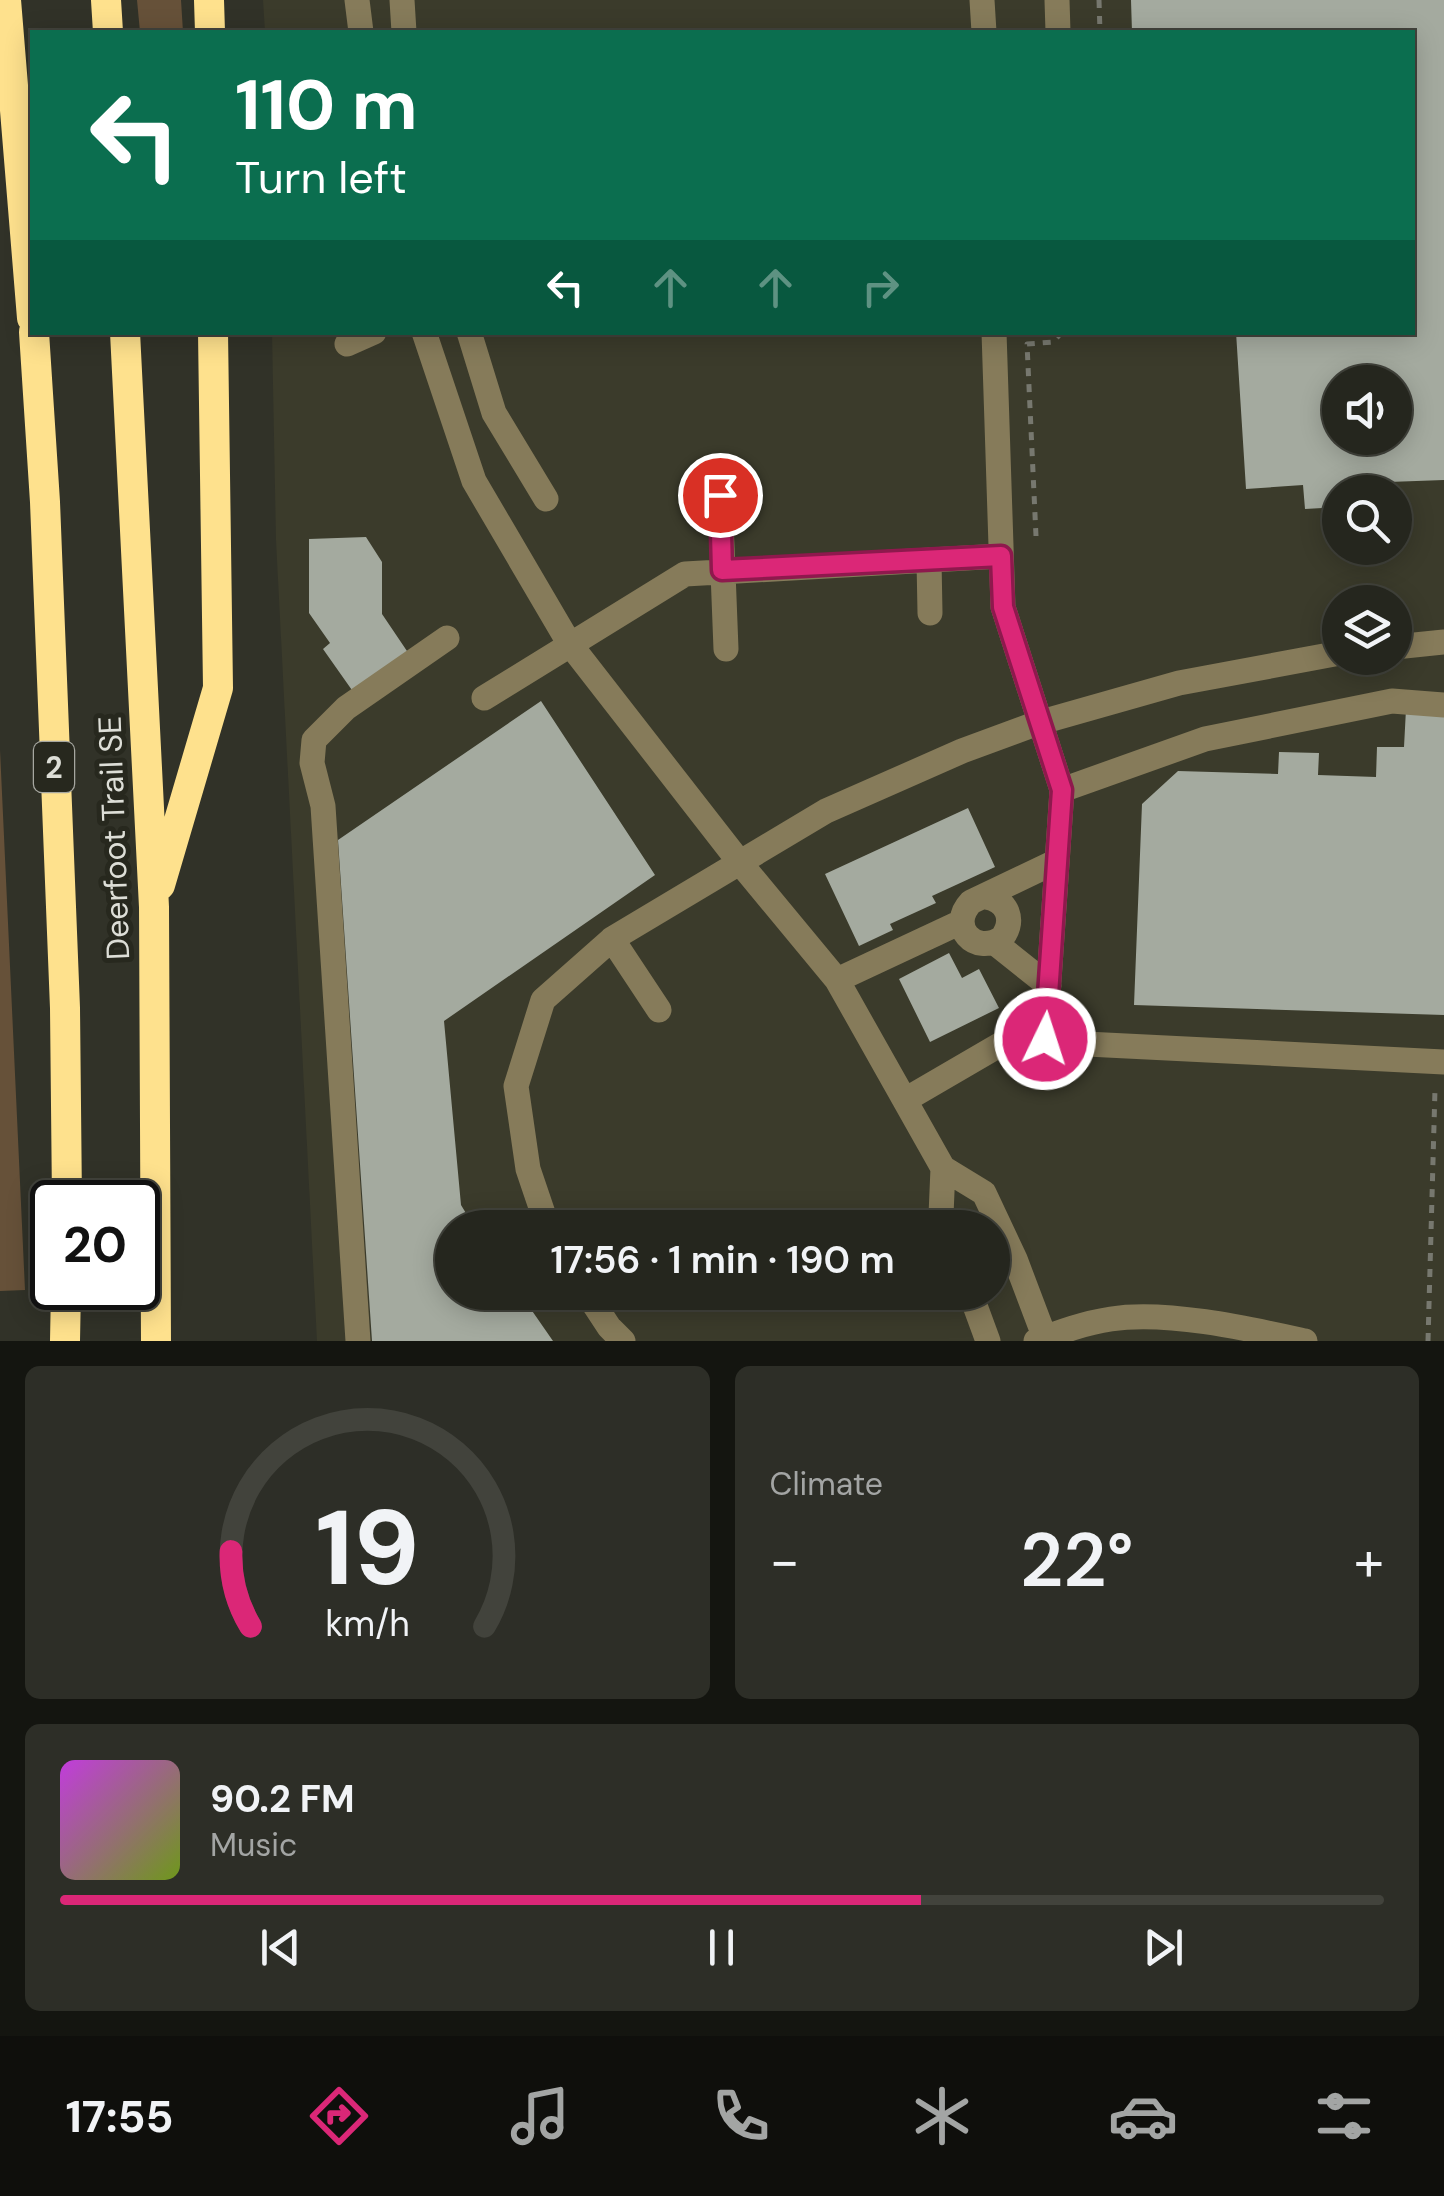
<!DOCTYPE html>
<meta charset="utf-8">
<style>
:root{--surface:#25261e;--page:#2d2e27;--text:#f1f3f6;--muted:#a3a5a4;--line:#42433c;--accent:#db2777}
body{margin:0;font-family:"DM Sans",sans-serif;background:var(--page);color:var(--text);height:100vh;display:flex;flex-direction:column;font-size:38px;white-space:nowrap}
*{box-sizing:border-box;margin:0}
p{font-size:32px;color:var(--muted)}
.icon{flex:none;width:55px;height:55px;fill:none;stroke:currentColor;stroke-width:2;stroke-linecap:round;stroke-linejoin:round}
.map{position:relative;height:1341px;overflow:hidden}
.side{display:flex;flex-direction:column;gap:25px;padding:25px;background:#141510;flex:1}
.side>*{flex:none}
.top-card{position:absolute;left:30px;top:30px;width:1385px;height:305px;border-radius:0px;box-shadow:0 5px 25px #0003,0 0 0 2px var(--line);background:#0b6e4f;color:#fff;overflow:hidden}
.controls{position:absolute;left:1322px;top:365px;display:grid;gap:20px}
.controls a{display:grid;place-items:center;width:90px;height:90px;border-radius:50%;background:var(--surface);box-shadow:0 5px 25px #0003,0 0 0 2px var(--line);font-size:50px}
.speed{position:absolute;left:30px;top:1180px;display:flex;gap:20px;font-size:50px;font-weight:700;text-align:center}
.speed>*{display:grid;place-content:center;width:130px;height:130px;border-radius:50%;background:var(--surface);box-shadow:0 5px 25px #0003,0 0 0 2px var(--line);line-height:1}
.speed .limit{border:5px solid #111;border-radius:15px;background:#fff;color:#111}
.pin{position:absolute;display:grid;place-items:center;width:85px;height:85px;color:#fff;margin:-42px;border:5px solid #fff;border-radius:50%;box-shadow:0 2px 10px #0007}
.me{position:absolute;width:110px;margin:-55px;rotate:4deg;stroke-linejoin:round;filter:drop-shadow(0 0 8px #0008)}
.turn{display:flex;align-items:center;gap:35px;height:210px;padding:0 40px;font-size:45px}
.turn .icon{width:130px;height:130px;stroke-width:2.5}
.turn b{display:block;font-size:70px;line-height:85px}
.lanes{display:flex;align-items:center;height:95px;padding:0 40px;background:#0003;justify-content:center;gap:50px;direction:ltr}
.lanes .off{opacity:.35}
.big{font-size:75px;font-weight:600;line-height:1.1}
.side .widget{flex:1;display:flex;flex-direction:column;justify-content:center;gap:15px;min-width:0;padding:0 35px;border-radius:15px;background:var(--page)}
.side .dial{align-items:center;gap:0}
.dial svg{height:260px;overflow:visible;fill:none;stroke:var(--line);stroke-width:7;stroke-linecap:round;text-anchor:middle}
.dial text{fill:var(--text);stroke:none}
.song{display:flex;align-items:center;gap:30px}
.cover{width:120px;height:120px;border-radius:15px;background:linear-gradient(135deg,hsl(290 70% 55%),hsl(80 70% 35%))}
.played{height:10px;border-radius:5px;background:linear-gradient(90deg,var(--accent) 65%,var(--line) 65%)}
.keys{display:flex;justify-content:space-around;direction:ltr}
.heat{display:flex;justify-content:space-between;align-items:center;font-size:55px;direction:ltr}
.side .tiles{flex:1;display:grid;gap:25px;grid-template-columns:1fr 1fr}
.widget:last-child{grid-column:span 2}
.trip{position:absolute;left:435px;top:1210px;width:575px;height:100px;border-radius:50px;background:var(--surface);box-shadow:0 5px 25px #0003,0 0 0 2px var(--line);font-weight:600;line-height:100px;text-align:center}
.menu{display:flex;height:160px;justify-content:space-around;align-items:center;background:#0f0f0c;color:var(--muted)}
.menu .icon{width:70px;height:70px}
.menu .selected{color:var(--accent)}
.menu b{font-size:45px;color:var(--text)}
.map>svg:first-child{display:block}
.built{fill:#3b3b2b;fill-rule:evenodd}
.green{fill:#665139}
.building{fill:#a4aa9f;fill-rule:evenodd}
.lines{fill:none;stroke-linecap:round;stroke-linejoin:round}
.path{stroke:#77786f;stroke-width:5;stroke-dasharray:8 8;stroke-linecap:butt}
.minor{stroke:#867b5a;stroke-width:25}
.highway{stroke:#fee18d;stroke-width:30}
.route-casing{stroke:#8e194d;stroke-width:25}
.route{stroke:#db2777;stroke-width:18}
.labels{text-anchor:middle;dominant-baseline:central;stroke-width:10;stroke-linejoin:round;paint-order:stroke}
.shield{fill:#27281e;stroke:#a6a7a0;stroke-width:2.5}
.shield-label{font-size:30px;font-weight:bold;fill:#ddded7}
.street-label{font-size:32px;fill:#ddded7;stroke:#27281e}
</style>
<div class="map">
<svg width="1444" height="1341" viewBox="0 0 1444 1341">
<rect width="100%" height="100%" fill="#313228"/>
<path class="built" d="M 263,0 L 1444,0 L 1444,1341 L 317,1341 L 276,540 L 272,333 L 1412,332 L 1412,32 L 265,32 ZM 1340,382 L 1395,382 L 1395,438 L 1340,438 ZM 1340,492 L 1395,492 L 1395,548 L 1340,548 ZM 1340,602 L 1395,602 L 1395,658 L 1340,658 ZM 452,1228 L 992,1228 L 992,1292 L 452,1292 Z"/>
<path class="green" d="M 137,0 L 181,0 L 183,32 L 140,32 Z
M 0,750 L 25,1290 L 0,1291 Z"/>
<path class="building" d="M 1131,0 L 1444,0 L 1444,480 L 1361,483 L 1361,492 L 1340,492 L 1340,507 L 1305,509 L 1303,485 L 1246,489 L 1236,332 L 1412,332 L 1412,32 L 1132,32 ZM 1340,382 L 1395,382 L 1395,438 L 1340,438 Z
M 366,537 L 382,562 L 382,614 L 409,654 L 354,693 L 323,649 L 330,643 L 309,613 L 309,539 Z
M 541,701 L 655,875 L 444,1021 L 461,1205 L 475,1228 L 452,1228 L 452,1292 L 519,1292 L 553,1341 L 372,1341 L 338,840 Z
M 1406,709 L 1444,710 L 1444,1015 L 1134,1005 L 1142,804 L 1178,771 L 1278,774 L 1279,752 L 1319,753 L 1318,775 L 1376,777 L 1377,747 L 1404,747 Z
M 968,808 L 995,867 L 932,896 L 936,903 L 890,924 L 893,930 L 859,946 L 825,874 Z
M 949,953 L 962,978 L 979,969 L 999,1008 L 930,1042 L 899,979 Z"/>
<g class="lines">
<path class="path" d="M 1099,0 L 1100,32
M 1036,536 L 1027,344 L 1053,342 L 1062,332
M 1428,1341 L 1435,1089"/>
<path class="minor" d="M 357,0 L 361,32
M 402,0 L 404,32
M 982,0 L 984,32
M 1057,0 L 1058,32
M 424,332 L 474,481 L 569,643 L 741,864 L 837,980 L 943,1168 L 984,1193 L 1015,1259 L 1046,1341
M 469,332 L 494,413 L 546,499
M 994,332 L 1003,607 L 1062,790 L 1045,1039
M 347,344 L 374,332
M 720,495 L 726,649
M 929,560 L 930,613
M 1395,647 L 1444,642
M 484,698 L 685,574 L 1001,556
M 1062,790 L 1205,739 L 1392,701 L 1444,705
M 986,897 C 1008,901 1015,920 1002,938 C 974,956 948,926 971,902 L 1057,861
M 612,939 L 659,1010
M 995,943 L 1049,986
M 837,980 L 961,922
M 905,1100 L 1008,1040 L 1444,1062
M 943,1168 L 941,1215 L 946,1228
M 548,1228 L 528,1169 L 516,1086 L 543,1000 L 612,939 L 826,811 L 962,751 L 1038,723 L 1179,683 L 1340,653
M 586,1292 L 609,1327 L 623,1341
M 970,1292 L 988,1341
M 358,1341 L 323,806 L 312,763 L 314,740 L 346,708 L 447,638
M 1036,1341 C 1060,1332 1084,1323 1111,1319 C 1166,1310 1250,1329 1305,1341"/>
<path class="highway" d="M 6,0 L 32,318
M 106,0 L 108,32
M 209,0 L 210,32
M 34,332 L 45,502 L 65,1008 L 67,1202
M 125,332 L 154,907 L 156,1341
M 160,885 L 218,688 L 213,332
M 65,1341 L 66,1288"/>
</g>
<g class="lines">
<g class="route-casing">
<path id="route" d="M 720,495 L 722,570 L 1001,556 L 1003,607 L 1062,790 L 1045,1039"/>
</g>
<use href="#route" class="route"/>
</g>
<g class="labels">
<rect class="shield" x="34" y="742" width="40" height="50" rx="8"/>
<g class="shield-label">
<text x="54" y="767">2</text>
</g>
<g class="street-label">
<text transform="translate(114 838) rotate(-92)">Deerfoot Trail SE</text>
</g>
</g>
</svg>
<div class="controls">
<a><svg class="icon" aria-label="sound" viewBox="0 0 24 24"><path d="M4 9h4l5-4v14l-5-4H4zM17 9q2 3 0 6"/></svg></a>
<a><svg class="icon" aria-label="search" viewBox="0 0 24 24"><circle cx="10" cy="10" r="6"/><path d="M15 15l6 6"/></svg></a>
<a><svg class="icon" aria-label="layers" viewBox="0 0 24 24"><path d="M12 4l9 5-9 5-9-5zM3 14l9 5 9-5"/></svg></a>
</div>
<div class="speed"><div class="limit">20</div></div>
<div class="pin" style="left:720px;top:495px;background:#d93025"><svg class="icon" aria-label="arrive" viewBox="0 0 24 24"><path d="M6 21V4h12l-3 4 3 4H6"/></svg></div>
<svg class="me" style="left:1045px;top:1039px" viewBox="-20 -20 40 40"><circle r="17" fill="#db2777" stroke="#fff" stroke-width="3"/><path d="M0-11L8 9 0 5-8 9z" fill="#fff"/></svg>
<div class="trip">17:56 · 1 min · 190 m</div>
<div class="top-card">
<div class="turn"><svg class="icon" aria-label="left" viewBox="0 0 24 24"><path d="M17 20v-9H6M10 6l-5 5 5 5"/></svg><div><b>110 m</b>Turn left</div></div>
<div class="lanes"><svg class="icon" aria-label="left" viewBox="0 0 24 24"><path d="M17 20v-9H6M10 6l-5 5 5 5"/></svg><svg class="icon off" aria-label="ahead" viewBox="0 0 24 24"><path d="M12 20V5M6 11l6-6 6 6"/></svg><svg class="icon off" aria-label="ahead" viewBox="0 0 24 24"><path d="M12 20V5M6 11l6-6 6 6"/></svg><svg class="icon off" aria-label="right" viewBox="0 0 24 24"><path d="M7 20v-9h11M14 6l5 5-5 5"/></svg></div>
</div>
</div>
<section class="side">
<div class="tiles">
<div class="widget dial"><svg viewBox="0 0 100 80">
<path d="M14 69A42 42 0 1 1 86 69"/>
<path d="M14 69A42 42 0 0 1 8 46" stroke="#db2777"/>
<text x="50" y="56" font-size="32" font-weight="700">19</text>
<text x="50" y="72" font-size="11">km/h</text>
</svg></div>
<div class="widget"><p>Climate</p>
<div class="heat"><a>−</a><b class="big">22°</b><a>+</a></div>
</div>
<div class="widget">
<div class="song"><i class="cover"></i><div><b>90.2 FM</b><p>Music</p></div></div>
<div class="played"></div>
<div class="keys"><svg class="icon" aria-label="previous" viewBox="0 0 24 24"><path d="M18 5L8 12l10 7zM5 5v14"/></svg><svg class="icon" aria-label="pause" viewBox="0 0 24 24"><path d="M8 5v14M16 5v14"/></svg><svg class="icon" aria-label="next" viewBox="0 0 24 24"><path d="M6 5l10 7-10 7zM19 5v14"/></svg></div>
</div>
</div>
</section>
<nav class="menu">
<b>17:55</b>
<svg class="icon selected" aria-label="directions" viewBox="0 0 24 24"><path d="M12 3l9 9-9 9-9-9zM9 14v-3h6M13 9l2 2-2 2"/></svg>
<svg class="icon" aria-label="music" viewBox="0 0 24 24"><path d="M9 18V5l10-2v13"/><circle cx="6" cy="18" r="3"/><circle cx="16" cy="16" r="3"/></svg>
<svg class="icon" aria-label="phone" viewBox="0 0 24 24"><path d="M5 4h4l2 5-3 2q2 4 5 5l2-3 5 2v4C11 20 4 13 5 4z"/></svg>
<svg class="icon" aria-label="climate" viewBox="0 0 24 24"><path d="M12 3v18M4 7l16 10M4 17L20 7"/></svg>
<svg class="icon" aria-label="car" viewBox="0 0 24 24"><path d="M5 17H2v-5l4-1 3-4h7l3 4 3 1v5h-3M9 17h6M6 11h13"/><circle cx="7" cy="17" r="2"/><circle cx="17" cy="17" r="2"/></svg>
<svg class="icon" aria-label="filters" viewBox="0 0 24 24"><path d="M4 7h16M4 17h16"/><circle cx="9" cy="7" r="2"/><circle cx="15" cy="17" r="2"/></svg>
</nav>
